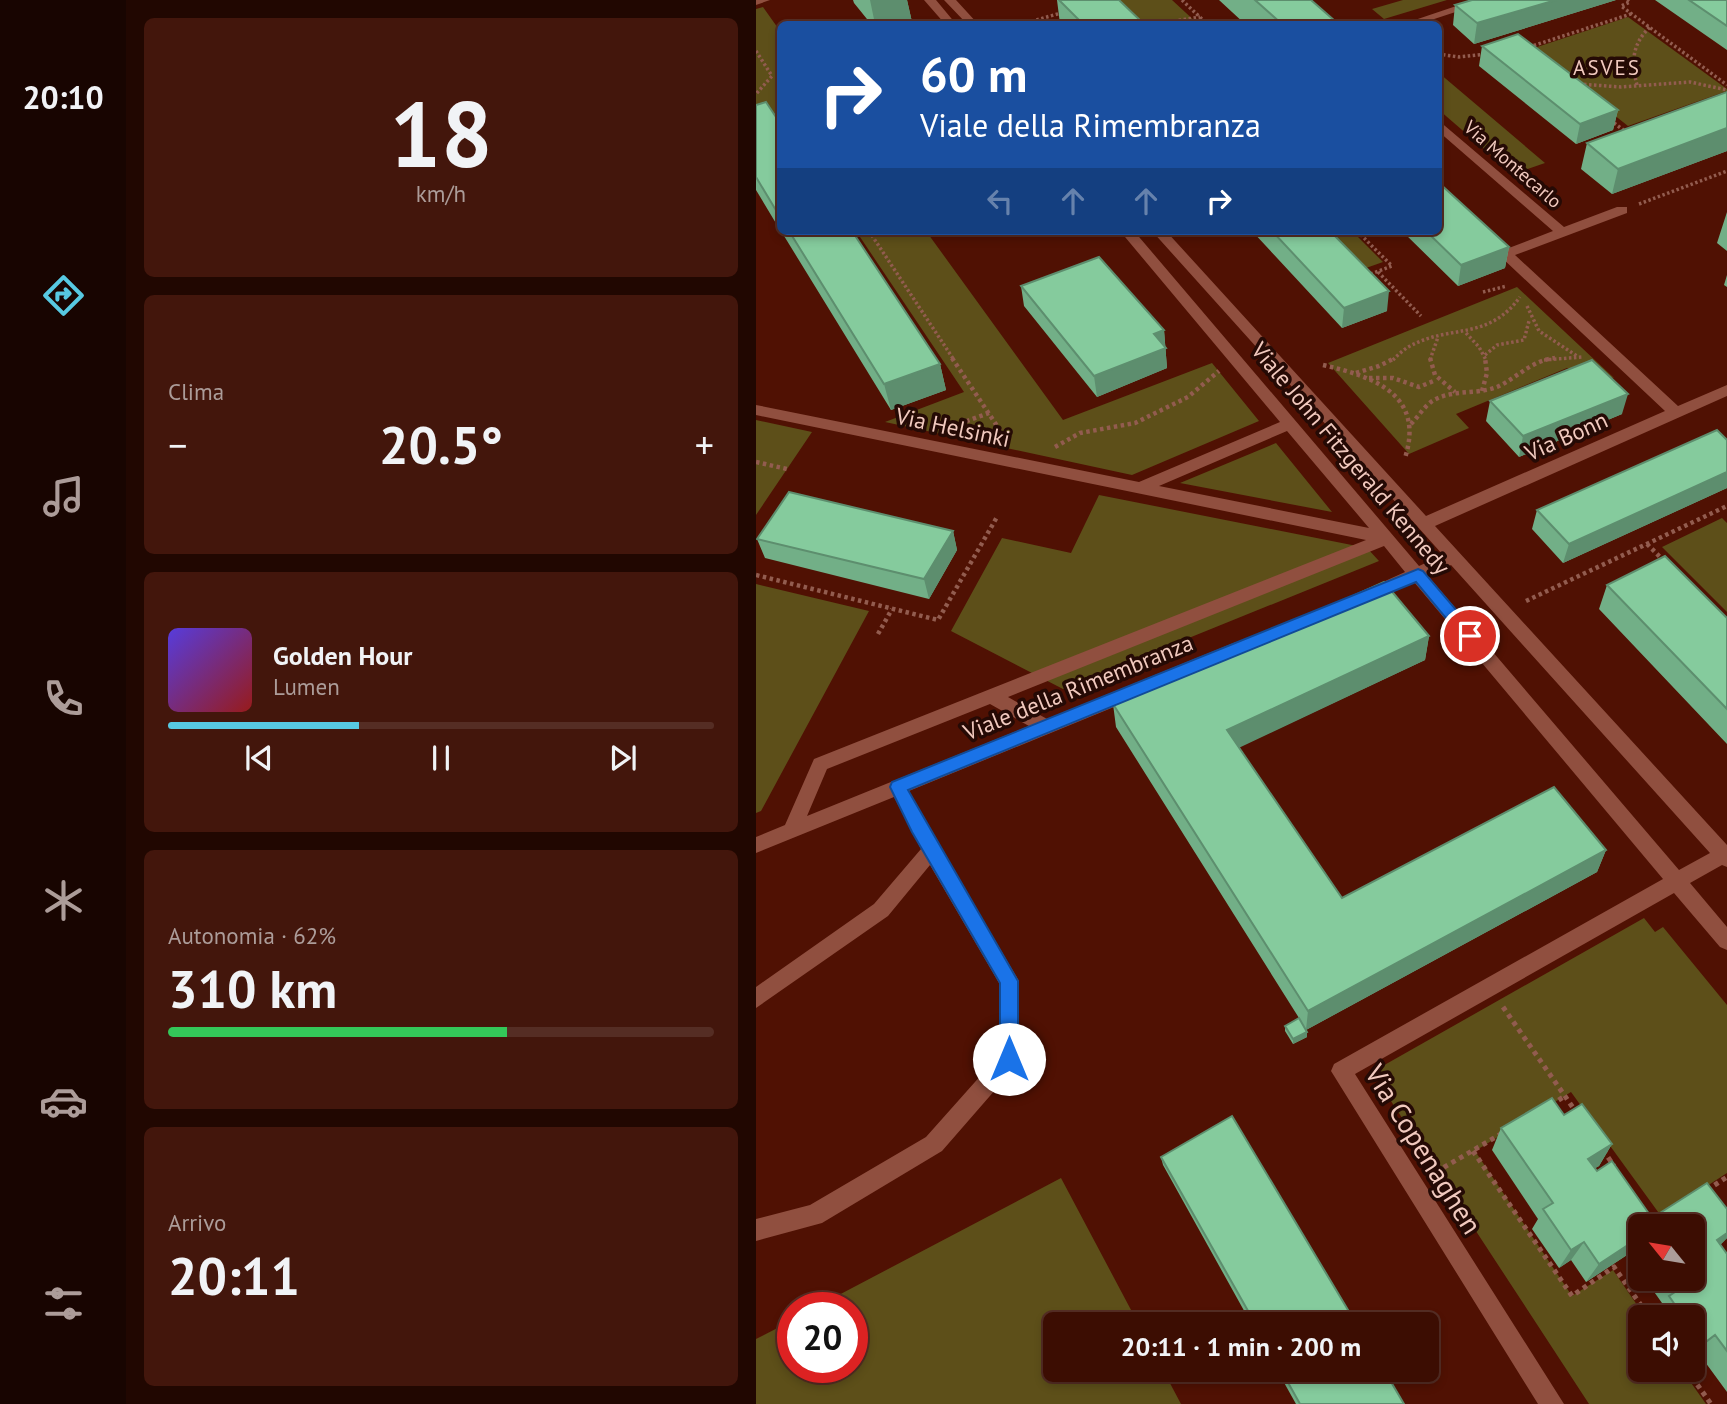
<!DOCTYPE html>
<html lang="it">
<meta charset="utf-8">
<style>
:root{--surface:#3c0d02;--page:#43160c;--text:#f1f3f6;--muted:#ac9c99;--line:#552d24;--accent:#57c9e2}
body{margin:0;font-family:"PT Sans",sans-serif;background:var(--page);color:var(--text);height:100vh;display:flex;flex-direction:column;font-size:26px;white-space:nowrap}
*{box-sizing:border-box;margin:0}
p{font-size:23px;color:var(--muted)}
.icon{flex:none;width:38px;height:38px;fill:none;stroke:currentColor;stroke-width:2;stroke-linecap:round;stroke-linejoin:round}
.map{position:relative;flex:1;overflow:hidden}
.drawer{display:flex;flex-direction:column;gap:18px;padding:18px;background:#210701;width:630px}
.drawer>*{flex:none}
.hud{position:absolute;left:21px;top:21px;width:665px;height:214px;border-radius:10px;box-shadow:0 4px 10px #0003,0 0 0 2px var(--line);background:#1a4fa0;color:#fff;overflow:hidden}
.needle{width:46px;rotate:300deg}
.controls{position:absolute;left:872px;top:1214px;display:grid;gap:14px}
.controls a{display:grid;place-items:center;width:77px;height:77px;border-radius:10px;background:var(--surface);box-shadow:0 4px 10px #0003,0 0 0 2px var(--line);font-size:35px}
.speed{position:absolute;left:21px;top:1292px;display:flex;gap:14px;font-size:35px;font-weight:700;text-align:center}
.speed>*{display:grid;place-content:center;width:91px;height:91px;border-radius:50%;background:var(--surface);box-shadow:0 4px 10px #0003,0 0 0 2px var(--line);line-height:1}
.speed .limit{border:10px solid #d22;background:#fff;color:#111}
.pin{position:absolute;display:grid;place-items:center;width:60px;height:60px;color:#fff;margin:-30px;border:4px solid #fff;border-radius:50%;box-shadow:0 2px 7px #0007}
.me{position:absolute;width:77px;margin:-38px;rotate:0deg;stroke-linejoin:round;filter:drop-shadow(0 0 5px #0008)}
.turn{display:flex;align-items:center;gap:24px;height:147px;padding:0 28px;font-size:32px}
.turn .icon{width:91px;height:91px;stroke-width:2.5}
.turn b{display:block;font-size:49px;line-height:60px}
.lanes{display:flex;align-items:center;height:66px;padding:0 28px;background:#0003;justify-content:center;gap:35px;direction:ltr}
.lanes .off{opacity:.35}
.big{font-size:52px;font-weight:600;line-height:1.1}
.drawer .card{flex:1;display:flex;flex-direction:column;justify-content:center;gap:10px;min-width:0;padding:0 24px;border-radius:10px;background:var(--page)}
.drawer .dial{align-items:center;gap:0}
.dial b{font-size:91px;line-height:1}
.song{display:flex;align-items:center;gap:21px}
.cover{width:84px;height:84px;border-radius:10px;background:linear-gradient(135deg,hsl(250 70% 55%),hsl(0 70% 35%))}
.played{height:7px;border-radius:4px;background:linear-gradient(90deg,var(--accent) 35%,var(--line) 35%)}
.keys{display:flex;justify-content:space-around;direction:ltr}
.heat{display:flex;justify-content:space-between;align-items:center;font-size:38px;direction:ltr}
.charge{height:10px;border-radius:5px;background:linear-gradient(90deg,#34c759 62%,var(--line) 0)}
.trip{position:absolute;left:287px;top:1312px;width:396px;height:70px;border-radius:10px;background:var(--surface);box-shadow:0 4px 10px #0003,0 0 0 2px var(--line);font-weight:600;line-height:70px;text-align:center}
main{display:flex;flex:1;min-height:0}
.menu{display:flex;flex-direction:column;width:126px;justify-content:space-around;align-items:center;background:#180501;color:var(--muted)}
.menu .icon{width:49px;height:49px}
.menu .selected{color:var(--accent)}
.menu b{font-size:32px;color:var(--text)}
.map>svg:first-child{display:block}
.green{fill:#5d4f19}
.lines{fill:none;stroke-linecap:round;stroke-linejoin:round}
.path-far2{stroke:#925c4f;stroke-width:3.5;stroke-dasharray:2.5 2.5;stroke-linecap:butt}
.path-far1{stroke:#925c4f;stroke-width:4.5;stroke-dasharray:3.5 3.5;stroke-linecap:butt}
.path{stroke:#925c4f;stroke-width:5;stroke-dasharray:4.5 4.5;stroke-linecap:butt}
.minor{fill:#904f3f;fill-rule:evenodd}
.wall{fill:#72af87}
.shaded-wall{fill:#5d8e6e}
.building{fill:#85cb9d;stroke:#5d8e6e;stroke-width:2}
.route{fill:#1a73e8;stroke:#114b97;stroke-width:2}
.labels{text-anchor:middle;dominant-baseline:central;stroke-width:7;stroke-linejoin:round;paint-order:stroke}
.far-street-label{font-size:19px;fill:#f1c9be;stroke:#250a05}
.far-neighbourhood-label{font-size:21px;letter-spacing:2px;fill:#f1c9be;stroke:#250a05}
.street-label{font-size:23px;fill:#f1c9be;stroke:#250a05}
.near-street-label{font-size:28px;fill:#f1c9be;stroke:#250a05}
</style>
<main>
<nav class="menu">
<b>20:10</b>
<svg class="icon selected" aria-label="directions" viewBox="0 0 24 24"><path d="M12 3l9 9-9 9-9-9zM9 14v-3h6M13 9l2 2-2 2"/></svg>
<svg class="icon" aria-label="music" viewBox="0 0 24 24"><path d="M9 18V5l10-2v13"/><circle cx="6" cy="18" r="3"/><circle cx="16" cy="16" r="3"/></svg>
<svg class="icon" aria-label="phone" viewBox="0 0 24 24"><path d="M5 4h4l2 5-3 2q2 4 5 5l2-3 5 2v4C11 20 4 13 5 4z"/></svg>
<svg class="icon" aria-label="climate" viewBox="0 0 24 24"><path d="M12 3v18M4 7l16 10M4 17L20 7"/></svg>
<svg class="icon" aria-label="car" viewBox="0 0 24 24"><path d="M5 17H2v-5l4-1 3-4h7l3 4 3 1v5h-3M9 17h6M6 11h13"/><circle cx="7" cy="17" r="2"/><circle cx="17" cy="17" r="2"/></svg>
<svg class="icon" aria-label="filters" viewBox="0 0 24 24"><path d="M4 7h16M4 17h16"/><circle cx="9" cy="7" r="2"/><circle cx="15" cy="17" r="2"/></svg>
</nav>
<section class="drawer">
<div class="card dial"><b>18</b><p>km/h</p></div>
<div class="card"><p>Clima</p>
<div class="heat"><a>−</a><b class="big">20.5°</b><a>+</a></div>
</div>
<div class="card">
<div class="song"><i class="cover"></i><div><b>Golden Hour</b><p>Lumen</p></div></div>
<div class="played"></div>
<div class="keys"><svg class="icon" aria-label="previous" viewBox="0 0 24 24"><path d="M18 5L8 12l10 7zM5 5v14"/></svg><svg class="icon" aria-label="pause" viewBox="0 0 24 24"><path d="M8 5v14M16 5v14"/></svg><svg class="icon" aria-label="next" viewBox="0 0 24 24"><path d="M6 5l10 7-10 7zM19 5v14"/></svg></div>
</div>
<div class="card"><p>Autonomia · 62%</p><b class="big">310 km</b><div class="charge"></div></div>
<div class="card"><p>Arrivo</p><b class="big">20:11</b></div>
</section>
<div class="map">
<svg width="971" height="1404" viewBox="0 0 971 1404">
<rect width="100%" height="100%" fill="#501103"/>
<path class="green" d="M 355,0 L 416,0 L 442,24 L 377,24 Z
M 647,0 L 691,0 L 628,19 L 616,9 Z
M 7,7 L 24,31 L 24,121 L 0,128 L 0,9 Z
M 872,17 L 971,89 L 971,91 L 872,126 L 775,49 Z
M 683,73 L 789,163 L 757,174 L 683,110 Z
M 100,231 L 170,231 L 307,420 L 456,363 L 503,421 L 376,475 L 129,422 L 208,392 Z
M 574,231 L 596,231 L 627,262 L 610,268 Z
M 761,287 L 858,378 L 811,368 L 700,414 L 713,428 L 653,454 L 572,363 Z
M 0,420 L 56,432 L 0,515 Z
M 520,443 L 576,512 L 424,483 Z
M 343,495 L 611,548 L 623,561 L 307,689 L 195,631 L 246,538 L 315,553 Z
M 966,518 L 971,523 L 971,612 L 906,547 Z
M 0,584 L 113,611 L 5,811 L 0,813 Z
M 888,918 L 899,932 L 907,927 L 971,1005 L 971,1173 L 905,1216 L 815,1092 L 719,1151 L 816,1296 L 857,1270 L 890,1318 L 884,1318 L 884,1370 L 926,1370 L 950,1404 L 833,1404 L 616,1072 Z
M 305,1178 L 383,1325 L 299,1325 L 299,1370 L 407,1370 L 425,1404 L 0,1404 L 0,1339 L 37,1320 L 37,1367 L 96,1367 L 96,1307 L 60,1307 Z"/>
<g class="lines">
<path class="path-far2" d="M 426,0 L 451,24
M 871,0 L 874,2 L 865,6 L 971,85
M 266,24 L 305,13
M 398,24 L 444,17
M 773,47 L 875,14
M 0,51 L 16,76 L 0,94
M 682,54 L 703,57 L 730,54
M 823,84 L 865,87 L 934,82 L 971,90
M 881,85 C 875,62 876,44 894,27
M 15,115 L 24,116
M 854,120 L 870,132
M 883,204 L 971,171
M 113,231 L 198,360
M 601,231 L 636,266 L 612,275
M 622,272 L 665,316
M 727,292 L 751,286
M 771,306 L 783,331 L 821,356
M 710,333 L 723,347 L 730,360
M 729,355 L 741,345 L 768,340 L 773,321
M 637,360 C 642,355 648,349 654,346 C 695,324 732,341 764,297
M 674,360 L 682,337
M 788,360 L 826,357"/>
<path class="path-far1" d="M 196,358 L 249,438
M 674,358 L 679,375 L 699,392
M 567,365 C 619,377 669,395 649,458
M 600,373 L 623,366 L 639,358
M 613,378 L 637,378 L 663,387 L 680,380
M 726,391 L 731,373 L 729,358
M 655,424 C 662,417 669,405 678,400 C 698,389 720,395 741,387 C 761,378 776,360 799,358
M 197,426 L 233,413
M 299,447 L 324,433 L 379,423 L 432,397 L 463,371
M 0,462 L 31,469
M 891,544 L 908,561
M 0,575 L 182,620 L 241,517
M 770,601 L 971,506
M 122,634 L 136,609"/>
<path class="path" d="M 747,1007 L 820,1112
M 795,1105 L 809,1096
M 847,1150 L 858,1166
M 717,1151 L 816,1296 L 858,1267 L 894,1318
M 680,1172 L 745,1134
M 951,1190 L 971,1177
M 931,1370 L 955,1404"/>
<path class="minor" d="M 0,0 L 14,0 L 0,5 Z
M 168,0 L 180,0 L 200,24 L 189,24 Z
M 188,0 L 200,0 L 222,24 L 211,24 Z
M 718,0 L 736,0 L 663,24 L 647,24 Z
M 682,120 L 808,227 L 861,207 L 871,207 L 871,213 L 759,255 L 922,406 L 971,385 L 971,396 L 679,526 L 971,845 L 971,867 L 966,865 L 934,883 L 971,927 L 971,950 L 964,947 L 918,893 L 599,1074 L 808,1404 L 782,1404 L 575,1071 L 578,1064 L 907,879 L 658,582 L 619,599 L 607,599 L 605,595 L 607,591 L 649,572 L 628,546 L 252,697 L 291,719 L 480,642 L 492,642 L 495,647 L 492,652 L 153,791 L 182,844 L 263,981 L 263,1059 L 260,1066 L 186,1151 L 66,1223 L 0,1241 L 0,1219 L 54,1205 L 170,1137 L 243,1055 L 243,983 L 174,865 L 132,916 L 0,1008 L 0,987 L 118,904 L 165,849 L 138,797 L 0,853 L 0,837 L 29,825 L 58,759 L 610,540 L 0,415 L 0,405 L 383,482 L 524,422 L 364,231 L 378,231 L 663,566 L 687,555 L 396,231 L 410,231 L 670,516 L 909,411 L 745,257 L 745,251 L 797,231 L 682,131 ZM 531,431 L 613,528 L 403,486 ZM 695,565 L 954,853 L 923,870 L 672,576 ZM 234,704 L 273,726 L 51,816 L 71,769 Z"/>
</g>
<path class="wall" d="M 97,0 L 151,0 L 156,22 L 146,24 L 115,24 L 98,3 Z
M 301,0 L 363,0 L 388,24 L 304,24 Z
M 463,0 L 555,0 L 579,24 L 489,24 Z
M 716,0 L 860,0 L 718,44 L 697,25 L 699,5 Z
M 899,0 L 971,0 L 971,50 Z
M 726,46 L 862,110 L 857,130 L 820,144 L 723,66 Z
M 971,92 L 971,151 L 856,194 L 825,169 L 831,143 Z
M 0,105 L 24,123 L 24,230 L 0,190 Z
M 971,212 L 971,251 L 961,243 Z
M 25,231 L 96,231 L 184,364 L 190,390 L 135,410 Z
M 496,231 L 574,231 L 631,311 L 586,328 Z
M 646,231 L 682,231 L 753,247 L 749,268 L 702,286 Z
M 971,275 L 971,287 L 968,285 Z
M 265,286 L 408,330 L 411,368 L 341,397 L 268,306 Z
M 734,401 L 866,414 L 763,457 L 730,421 Z
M 971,440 L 971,488 L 807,563 L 776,529 L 781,510 Z
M 197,531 L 201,550 L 173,599 L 9,558 L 1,539 Z
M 851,585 L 971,618 L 971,744 L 843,609 Z
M 673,636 L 669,660 L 483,747 L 586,898 L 850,850 L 841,872 L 550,1030 L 551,1037 L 537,1044 L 529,1031 L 529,1026 L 543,1018 L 360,727 L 357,704 Z
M 808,1115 L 856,1144 L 843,1166 L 839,1168 L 841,1171 L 896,1218 L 971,1209 L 971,1238 L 964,1245 L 971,1254 L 971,1392 L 941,1351 L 936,1354 L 936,1318 L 900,1318 L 897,1313 L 906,1303 L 889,1279 L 936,1279 L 884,1227 L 884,1273 L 871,1255 L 830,1282 L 815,1260 L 803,1268 L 776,1229 L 782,1219 L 736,1150 L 745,1128 Z
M 405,1157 L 601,1325 L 496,1325 L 407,1165 Z
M 521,1370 L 628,1370 L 648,1404 L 540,1404 Z"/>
<path class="shaded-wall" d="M 114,0 L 151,0 L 156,22 L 146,24 L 119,24 Z
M 800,0 L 860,0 L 718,44 L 721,23 Z
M 862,110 L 857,130 L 820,144 L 824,124 Z
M 971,128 L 971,151 L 856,194 L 862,169 Z
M 753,247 L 749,268 L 702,286 L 705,265 Z
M 633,291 L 631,311 L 586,328 L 588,308 Z
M 408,330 L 411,368 L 341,397 L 338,376 L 398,334 Z
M 184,364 L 190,390 L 135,410 L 128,384 Z
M 872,394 L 866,414 L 763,457 L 767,436 Z
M 971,472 L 971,488 L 807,563 L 813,544 Z
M 197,531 L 201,550 L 173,599 L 168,579 Z
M 673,636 L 669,660 L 472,753 L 471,730 Z
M 850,850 L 841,872 L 550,1030 L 552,1011 Z
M 551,1032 L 551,1037 L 537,1044 L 537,1039 Z
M 856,1144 L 843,1166 L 820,1180 L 832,1159 Z
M 971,1233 L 971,1238 L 965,1244 L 943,1259 L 961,1240 Z
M 884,1237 L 871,1255 L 830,1282 L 843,1264 Z
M 828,1242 L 815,1260 L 803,1268 L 815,1250 Z
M 959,1335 L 941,1351 L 936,1354 L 947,1344 Z"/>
<path class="building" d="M 303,0 L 363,0 L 388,24 L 327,24 Z
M 499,0 L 555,0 L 579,21 L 568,24 L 526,24 Z
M 716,0 L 800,0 L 721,23 L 699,5 Z
M 933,0 L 971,0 L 971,26 Z
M 762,34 L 862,110 L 824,124 L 726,46 Z
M 971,92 L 971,128 L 862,169 L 831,143 Z
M 10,102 L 24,123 L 24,217 L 0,177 L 0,105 Z
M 682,182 L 753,247 L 705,265 L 670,231 L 682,231 Z
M 33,231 L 96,231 L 184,364 L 128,384 Z
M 516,231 L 574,231 L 633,291 L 588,308 Z
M 343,257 L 408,330 L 398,334 L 410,348 L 338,376 L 265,286 Z
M 836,360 L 872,394 L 767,436 L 734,401 Z
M 961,430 L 971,440 L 971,472 L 813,544 L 781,510 Z
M 33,492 L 197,531 L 168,579 L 1,539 Z
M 909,556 L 971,618 L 971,709 L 851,585 Z
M 628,582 L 673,636 L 471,730 L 586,898 L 798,787 L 850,850 L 552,1011 L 357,704 Z
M 543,1018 L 551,1032 L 537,1039 L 529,1026 Z
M 796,1098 L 808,1115 L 826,1104 L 856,1144 L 832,1159 L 841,1171 L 856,1161 L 896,1218 L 951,1183 L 971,1209 L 971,1233 L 961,1240 L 971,1254 L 971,1351 L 959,1335 L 947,1344 L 936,1329 L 936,1318 L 928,1318 L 913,1296 L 925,1288 L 918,1279 L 936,1279 L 936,1227 L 884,1227 L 884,1237 L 843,1264 L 828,1242 L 815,1250 L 787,1209 L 797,1203 L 745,1128 Z
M 476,1116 L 601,1325 L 500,1325 L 405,1157 Z
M 525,1370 L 628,1370 L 648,1404 L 544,1404 Z"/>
<path class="route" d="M 662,569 L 667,571 L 719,632 L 722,636 L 719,640 L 708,640 L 660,582 L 152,790 L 262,981 L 262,1059 L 260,1066 L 253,1068 L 246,1066 L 244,1059 L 244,983 L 156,832 L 134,787 L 136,782 Z"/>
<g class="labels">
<g class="far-street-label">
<text transform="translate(757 164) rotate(41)">Via Montecarlo</text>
</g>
<g class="far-neighbourhood-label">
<text x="851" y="67">ASVES</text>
</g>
<g class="street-label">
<text transform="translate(197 427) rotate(12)">Via Helsinki</text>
<text transform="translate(810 436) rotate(-24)">Via Bonn</text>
<text transform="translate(595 458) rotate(50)">Viale John Fitzgerald Kennedy</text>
<text transform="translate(322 687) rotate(-22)">Viale della Rimembranza</text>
</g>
<g class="near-street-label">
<text transform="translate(668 1149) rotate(58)">Via Copenaghen</text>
</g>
</g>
</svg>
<div class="controls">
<a><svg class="needle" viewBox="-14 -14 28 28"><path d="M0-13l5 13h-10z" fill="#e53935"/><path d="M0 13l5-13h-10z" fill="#ac9c99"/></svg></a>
<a><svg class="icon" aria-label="sound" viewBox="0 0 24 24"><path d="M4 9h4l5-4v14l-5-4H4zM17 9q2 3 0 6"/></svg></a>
</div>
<div class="speed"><div class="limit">20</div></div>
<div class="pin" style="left:714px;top:636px;background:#d93025"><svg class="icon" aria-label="arrive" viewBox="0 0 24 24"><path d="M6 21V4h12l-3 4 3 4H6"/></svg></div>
<svg class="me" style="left:253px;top:1059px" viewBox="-20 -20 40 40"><circle r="19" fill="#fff"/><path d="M0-13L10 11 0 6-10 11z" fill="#1a73e8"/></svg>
<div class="trip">20:11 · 1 min · 200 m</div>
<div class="hud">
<div class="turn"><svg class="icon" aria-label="right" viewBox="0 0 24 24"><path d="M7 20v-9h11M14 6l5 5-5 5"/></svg><div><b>60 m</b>Viale della Rimembranza</div></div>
<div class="lanes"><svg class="icon off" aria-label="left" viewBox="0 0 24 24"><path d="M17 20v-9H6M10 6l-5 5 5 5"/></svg><svg class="icon off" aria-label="ahead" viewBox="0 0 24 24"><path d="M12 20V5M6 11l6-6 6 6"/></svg><svg class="icon off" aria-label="ahead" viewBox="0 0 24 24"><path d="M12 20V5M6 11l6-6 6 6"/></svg><svg class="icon" aria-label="right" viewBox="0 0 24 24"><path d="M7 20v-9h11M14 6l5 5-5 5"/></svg></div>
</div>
</div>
</main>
